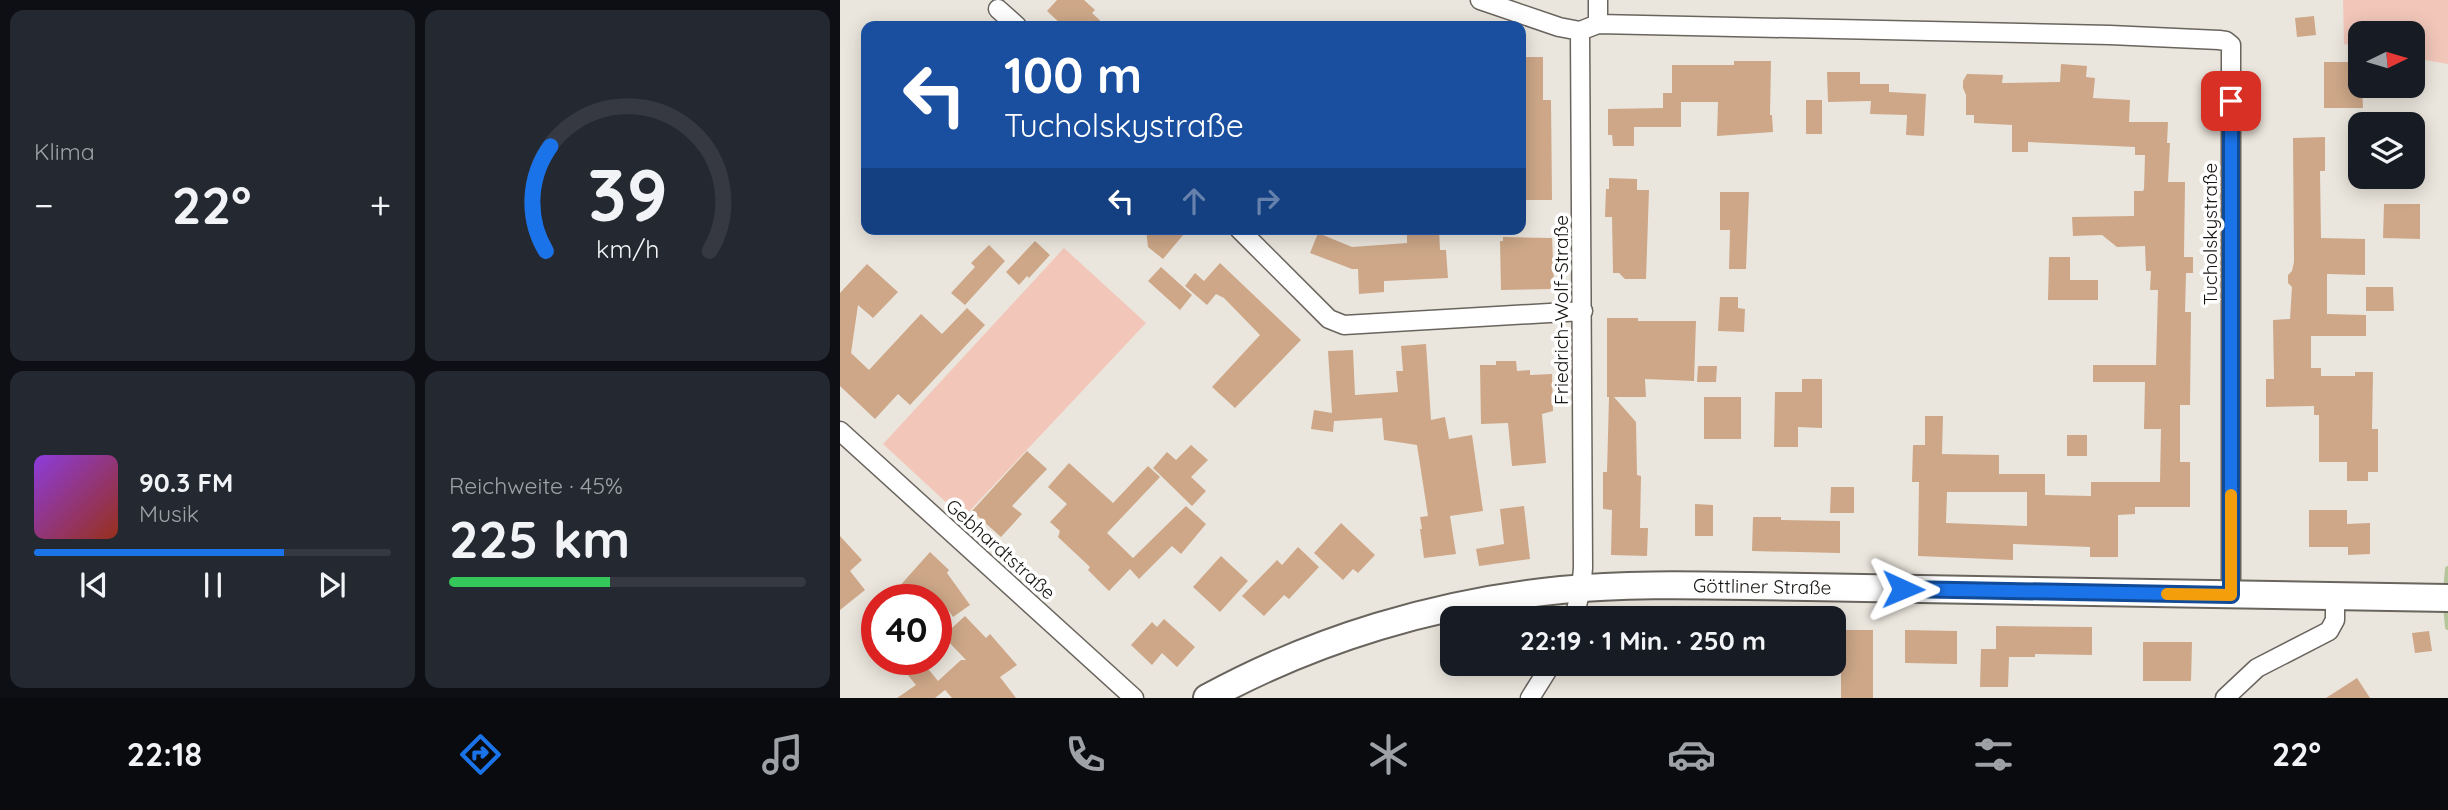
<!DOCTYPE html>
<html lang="de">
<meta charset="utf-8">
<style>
:root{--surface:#171b24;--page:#242831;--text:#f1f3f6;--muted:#9ea1a6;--line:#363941;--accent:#1a73e8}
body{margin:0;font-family:Quicksand,sans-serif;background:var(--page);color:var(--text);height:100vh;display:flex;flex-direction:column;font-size:26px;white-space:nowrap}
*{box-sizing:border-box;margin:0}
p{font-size:23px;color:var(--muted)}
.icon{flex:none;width:38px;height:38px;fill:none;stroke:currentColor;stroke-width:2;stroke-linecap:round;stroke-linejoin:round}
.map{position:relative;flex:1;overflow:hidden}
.sheet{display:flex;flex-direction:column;gap:10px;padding:10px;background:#0d0f14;width:840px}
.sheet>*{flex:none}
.banner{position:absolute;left:21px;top:21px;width:665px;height:214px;border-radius:14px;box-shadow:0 4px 18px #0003;background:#1a4fa0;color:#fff;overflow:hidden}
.needle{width:46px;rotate:85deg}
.fabs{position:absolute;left:1508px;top:21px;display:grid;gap:14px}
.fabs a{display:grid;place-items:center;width:77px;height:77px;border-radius:14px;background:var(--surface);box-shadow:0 4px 18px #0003;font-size:35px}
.speed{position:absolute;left:21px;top:584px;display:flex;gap:14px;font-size:35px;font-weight:700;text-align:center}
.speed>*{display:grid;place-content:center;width:91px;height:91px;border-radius:50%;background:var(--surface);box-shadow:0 4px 18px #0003;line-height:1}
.speed .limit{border:10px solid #d22;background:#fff;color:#111}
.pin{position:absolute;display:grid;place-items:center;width:60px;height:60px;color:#fff;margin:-30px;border-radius:14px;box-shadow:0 4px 10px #0006}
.me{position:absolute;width:77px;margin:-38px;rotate:91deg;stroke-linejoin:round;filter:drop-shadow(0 0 5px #0008)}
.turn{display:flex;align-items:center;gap:24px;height:147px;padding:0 28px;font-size:32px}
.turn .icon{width:91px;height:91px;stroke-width:2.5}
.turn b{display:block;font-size:49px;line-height:60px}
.lanes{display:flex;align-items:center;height:66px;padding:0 28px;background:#0003;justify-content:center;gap:35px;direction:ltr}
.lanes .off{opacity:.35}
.big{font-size:52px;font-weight:800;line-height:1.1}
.sheet .widget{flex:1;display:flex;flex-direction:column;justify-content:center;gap:10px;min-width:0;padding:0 24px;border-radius:14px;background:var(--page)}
.sheet .dial{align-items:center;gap:0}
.dial svg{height:182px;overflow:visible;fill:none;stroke:var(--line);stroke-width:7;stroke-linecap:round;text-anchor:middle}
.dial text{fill:var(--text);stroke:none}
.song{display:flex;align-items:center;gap:21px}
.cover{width:84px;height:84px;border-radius:10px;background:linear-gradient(135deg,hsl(270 70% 55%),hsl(10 70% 35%))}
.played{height:7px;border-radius:4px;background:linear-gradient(90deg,var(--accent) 70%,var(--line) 70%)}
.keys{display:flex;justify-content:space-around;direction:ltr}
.heat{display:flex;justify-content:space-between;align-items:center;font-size:38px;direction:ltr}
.charge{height:10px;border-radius:5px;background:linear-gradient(90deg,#34c759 45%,var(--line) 0)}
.sheet .tiles{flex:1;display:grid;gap:10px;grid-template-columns:repeat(2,1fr)}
.trip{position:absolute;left:600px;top:606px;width:406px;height:70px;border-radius:14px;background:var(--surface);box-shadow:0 4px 18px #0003;font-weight:800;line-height:70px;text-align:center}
.tabs{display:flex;height:112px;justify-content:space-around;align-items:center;background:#090b0e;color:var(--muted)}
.tabs .icon{width:49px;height:49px}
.tabs .current{color:var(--accent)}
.tabs b{font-size:32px;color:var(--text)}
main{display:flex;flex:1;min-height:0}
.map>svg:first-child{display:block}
.green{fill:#f2c7ba}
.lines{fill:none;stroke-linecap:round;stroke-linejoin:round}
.stream{stroke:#b4c59a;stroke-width:6}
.building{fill:#cda788;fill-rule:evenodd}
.street-casing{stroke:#69645d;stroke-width:21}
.secondary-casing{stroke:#69645d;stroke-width:30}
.street{stroke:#fff;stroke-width:18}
.secondary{stroke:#fff;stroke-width:26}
.route-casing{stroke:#114b97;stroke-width:18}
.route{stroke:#1a73e8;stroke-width:12}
.slow{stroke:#f59e0b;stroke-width:12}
.labels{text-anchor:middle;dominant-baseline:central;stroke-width:7;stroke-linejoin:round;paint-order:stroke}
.street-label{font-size:19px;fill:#161411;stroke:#fff}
</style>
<main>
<section class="sheet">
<div class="tiles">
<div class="widget"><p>Klima</p>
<div class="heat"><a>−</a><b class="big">22°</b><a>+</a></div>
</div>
<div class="widget dial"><svg viewBox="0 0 100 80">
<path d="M14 69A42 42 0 1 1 86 69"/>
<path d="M14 69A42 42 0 0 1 16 23" stroke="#1a73e8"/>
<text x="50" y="56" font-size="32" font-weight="700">39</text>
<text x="50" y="72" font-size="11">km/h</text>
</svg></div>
<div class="widget">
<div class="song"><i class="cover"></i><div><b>90.3 FM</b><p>Musik</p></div></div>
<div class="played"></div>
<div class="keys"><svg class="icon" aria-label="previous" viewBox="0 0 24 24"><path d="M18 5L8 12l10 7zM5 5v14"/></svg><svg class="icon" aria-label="pause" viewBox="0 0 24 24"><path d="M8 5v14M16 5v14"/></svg><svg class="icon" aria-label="next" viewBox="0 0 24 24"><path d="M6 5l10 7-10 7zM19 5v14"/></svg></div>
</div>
<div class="widget"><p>Reichweite · 45%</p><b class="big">225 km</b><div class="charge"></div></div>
</div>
</section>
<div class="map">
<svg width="1608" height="698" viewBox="0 0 1608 698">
<rect width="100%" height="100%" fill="#ebe6dd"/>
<path class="green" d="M 1503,0 L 1608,0 L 1608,64 L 1573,58 L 1573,33 L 1521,33 L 1521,47 L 1504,44 Z
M 224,248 L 306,323 L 123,518 L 43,444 Z"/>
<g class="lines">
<path class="stream" d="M 1606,591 L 1608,569
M 1606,605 L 1608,627"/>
</g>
<path class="building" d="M 217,0 L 244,0 L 255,10 L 252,13 L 266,26 L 223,26 L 207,11 Z
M 1474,16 L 1476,35 L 1457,37 L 1455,18 Z
M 681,57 L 703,57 L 703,100 L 711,100 L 712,200 L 681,200 L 681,174 L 686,174 Z
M 894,61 L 931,61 L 930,115 L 932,115 L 933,132 L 877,136 L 878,102 L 841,102 L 841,127 L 794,127 L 794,146 L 773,146 L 772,135 L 768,135 L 768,109 L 823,108 L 823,93 L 832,93 L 832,65 L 894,65 Z
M 1484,62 L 1510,62 L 1510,66 L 1521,66 L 1523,108 L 1484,108 Z
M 1221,64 L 1247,66 L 1246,77 L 1255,78 L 1253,98 L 1290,100 L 1289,122 L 1328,122 L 1327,143 L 1330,143 L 1328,182 L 1345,182 L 1344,257 L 1353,257 L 1353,273 L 1346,273 L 1345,312 L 1351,312 L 1350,405 L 1340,405 L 1340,462 L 1350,462 L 1350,507 L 1295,507 L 1295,514 L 1278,515 L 1278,557 L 1250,557 L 1250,547 L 1173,544 L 1173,560 L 1078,556 L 1079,482 L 1072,482 L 1073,445 L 1085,445 L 1085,416 L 1103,416 L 1102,454 L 1159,455 L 1159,474 L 1205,474 L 1205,495 L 1251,496 L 1251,482 L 1320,482 L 1321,429 L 1304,429 L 1305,382 L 1253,382 L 1253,365 L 1316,365 L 1318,290 L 1310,290 L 1311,271 L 1306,271 L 1305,246 L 1277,247 L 1262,235 L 1233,236 L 1232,217 L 1294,216 L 1294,191 L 1303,191 L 1304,189 L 1305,155 L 1295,155 L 1295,147 L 1188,142 L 1188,152 L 1172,152 L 1172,125 L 1134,123 L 1134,115 L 1126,115 L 1126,95 L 1123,88 L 1123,81 L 1127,74 L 1163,75 L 1162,83 L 1220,82 ZM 1107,492 L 1187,492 L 1187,526 L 1106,523 Z
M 987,72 L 1020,72 L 1020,84 L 1049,84 L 1049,92 L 1086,94 L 1084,136 L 1066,135 L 1067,115 L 1030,114 L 1031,101 L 988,102 Z
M 966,100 L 982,100 L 982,134 L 966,134 Z
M 1485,137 L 1485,171 L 1480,171 L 1481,238 L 1525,239 L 1525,275 L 1487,274 L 1487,314 L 1526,315 L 1526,336 L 1471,336 L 1471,368 L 1481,368 L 1481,376 L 1515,376 L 1515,372 L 1533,372 L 1532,429 L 1538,429 L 1538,472 L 1528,472 L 1528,481 L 1507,481 L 1507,462 L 1479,462 L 1479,415 L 1474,415 L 1474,406 L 1426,407 L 1426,379 L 1434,379 L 1433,320 L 1450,319 L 1452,287 L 1448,283 L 1448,275 L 1452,271 L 1454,262 L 1453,138 Z
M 769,178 L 797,179 L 797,190 L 809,190 L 806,279 L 785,279 L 779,273 L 773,273 L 772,217 L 765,217 L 766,189 L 769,189 Z
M 880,192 L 909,192 L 906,269 L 889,269 L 890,230 L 880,230 Z
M 1544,204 L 1580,204 L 1580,239 L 1543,238 Z
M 306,229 L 348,229 L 323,259 L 308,247 Z
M 581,229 L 599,229 L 600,250 L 606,250 L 608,278 L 544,281 L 544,292 L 519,294 L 518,269 L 512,269 L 470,253 L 478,233 L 512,247 L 567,243 L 567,231 Z
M 663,237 L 712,238 L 714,284 L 711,284 L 711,289 L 661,290 L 660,241 L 663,241 Z
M 195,241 L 210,255 L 189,278 L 187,276 L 179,285 L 166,272 Z
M 149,245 L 165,261 L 125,305 L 111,293 L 135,267 L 131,263 Z
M 1209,257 L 1230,257 L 1230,280 L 1258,280 L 1258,300 L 1208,300 Z
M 380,263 L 461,340 L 395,408 L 372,387 L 420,335 L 384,298 L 376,294 L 367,305 L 345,286 L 355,273 L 364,281 Z
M 27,264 L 58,292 L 33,318 L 18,305 L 11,353 L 29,370 L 81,314 L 102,334 L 127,308 L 145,325 L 70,405 L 58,394 L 35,419 L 0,386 L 0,293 Z
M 321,267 L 352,295 L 340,310 L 308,281 Z
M 1526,287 L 1553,287 L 1554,311 L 1526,311 Z
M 880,297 L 898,297 L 898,308 L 905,309 L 904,332 L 878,331 Z
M 767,318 L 798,318 L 798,321 L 856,321 L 854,381 L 805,379 L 806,397 L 774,397 L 796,422 L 797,475 L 801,476 L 800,528 L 808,528 L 807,556 L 771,555 L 772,510 L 763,509 L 763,472 L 767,472 L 769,397 L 767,397 Z
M 586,344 L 591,420 L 605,417 L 609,439 L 632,435 L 643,511 L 610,516 L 616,554 L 584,558 L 580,529 L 582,529 L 580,517 L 588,516 L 577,445 L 544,440 L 542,418 L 494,421 L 493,432 L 471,429 L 474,410 L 492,413 L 488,351 L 513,350 L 515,395 L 558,392 L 556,371 L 563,371 L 561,346 Z
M 656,361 L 676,361 L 677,371 L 690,370 L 690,375 L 712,374 L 713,411 L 702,414 L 706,463 L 672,466 L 668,423 L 641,424 L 640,365 L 656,365 Z
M 858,366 L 877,366 L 876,382 L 857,382 Z
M 962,379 L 982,379 L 982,428 L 958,427 L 958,447 L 934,447 L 935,392 L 962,392 Z
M 864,397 L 901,397 L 901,439 L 864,439 Z
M 1227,435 L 1247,435 L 1247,456 L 1227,456 Z
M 351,445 L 368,460 L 351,477 L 366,491 L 352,506 L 313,468 L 327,452 L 336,460 Z
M 187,451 L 207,469 L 172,506 L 182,514 L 161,537 L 132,511 Z
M 229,463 L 273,503 L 308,466 L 320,477 L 267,533 L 293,558 L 346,506 L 366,524 L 341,554 L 332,546 L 299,579 L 290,569 L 269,591 L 248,570 L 250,567 L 218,537 L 220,531 L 210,522 L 227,504 L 208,487 Z
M 991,487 L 1014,487 L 1014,513 L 990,513 Z
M 855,504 L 873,505 L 873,536 L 855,536 Z
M 684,506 L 690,559 L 639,566 L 636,549 L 664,544 L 660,509 Z
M 1469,510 L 1507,510 L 1507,524 L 1530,523 L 1530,554 L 1508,555 L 1508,547 L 1469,547 Z
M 913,517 L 941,517 L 941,520 L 1000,521 L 1000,553 L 912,551 Z
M 501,523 L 535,555 L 518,573 L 513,569 L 503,580 L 474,553 Z
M 0,536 L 22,560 L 10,571 L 25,590 L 0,610 Z
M 458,547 L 479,567 L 449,599 L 444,595 L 424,616 L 402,596 L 437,560 L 442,565 Z
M 90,552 L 109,570 L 107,573 L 130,605 L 113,617 L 101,600 L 68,600 L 57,589 Z
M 381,556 L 408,581 L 380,612 L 353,587 Z
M 125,616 L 146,638 L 150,634 L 177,665 L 160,677 L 176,698 L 112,698 L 105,690 L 95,698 L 57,698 L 76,685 L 62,668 L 73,660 L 81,660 L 98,681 L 121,660 L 126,660 L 103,636 Z
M 324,619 L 355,647 L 337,667 L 322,653 L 312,665 L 291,645 L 312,622 L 317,627 Z
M 1156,626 L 1252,627 L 1252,655 L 1195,654 L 1195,657 L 1169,657 L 1168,687 L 1140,687 L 1141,649 L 1156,649 Z
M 1004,630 L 1033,630 L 1033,698 L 1001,698 L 1001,653 L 1004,653 Z
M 1065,630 L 1117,631 L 1117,664 L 1065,663 Z
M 1589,631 L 1592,651 L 1575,653 L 1572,633 Z
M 1303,642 L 1352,642 L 1351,681 L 1303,681 Z
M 1517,678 L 1530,698 L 1486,698 Z"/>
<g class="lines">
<g class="street-casing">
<path id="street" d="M 640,0 L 719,27 L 740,31 L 758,24 L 758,0
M 158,9 L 177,26
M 758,24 L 1270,35 L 1379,40 L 1386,41 L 1391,45 L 1391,595
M 399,229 L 489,319 L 504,325 L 743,311
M 0,431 L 294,698
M 734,618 L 741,589 L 743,568 L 740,31
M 690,698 L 712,663
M 1385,698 L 1417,668 L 1489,631 L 1495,620 L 1495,595"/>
</g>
<g class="secondary-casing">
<g id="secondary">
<path id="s1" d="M 367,698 C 475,639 598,602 721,590 C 782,584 845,585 907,586 L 1608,598"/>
</g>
</g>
<use href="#street" class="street"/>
<use href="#secondary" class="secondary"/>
</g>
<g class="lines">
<g class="route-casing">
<path id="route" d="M 1063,589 L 1391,595 L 1391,101"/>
</g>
<use href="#route" class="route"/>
<path class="slow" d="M 1327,594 L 1391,595 L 1391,495"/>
</g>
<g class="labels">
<g class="street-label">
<text transform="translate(1370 234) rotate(-90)">Tucholskystraße</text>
<text transform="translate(721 310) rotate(-90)">Friedrich-Wolf-Straße</text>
<text transform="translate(161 549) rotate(42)">Gebhardtstraße</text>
<text stroke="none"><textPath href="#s1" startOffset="574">Göttliner Straße</textPath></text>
</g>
</g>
</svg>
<div class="fabs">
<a><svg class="needle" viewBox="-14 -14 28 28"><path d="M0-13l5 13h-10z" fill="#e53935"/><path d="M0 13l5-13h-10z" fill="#9ea1a6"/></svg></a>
<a><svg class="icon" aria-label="layers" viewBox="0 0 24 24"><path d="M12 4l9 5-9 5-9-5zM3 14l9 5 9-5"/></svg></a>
</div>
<div class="speed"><div class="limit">40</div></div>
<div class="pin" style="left:1391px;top:101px;background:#d93025"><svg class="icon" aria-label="arrive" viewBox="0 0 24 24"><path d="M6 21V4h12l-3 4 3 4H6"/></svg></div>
<svg class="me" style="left:1063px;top:589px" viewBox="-20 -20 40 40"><path d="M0-17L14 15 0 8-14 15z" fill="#1a73e8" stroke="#fff" stroke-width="4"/></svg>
<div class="trip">22:19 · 1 Min. · 250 m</div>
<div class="banner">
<div class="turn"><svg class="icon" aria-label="left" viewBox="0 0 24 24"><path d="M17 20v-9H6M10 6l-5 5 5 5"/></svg><div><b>100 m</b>Tucholskystraße</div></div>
<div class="lanes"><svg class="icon" aria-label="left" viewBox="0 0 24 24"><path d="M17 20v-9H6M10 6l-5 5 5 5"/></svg><svg class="icon off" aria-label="ahead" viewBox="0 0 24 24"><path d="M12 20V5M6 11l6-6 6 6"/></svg><svg class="icon off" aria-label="right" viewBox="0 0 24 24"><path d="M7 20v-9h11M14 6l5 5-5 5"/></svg></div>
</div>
</div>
</main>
<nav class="tabs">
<b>22:18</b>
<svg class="icon current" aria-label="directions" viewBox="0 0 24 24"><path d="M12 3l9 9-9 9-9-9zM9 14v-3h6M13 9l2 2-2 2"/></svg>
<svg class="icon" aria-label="music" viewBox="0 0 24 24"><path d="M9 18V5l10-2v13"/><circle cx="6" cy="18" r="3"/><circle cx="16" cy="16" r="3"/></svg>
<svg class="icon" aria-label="phone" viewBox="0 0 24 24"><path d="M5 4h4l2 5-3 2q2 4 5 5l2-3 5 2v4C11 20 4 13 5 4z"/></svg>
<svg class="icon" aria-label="climate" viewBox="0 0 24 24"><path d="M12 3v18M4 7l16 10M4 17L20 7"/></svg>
<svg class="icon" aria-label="car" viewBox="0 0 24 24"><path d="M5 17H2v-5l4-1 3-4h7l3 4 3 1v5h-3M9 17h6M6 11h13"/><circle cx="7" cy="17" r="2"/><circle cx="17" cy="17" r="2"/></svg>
<svg class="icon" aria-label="filters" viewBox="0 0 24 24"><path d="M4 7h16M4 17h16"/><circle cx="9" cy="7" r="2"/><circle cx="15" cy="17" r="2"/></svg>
<b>22°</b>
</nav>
